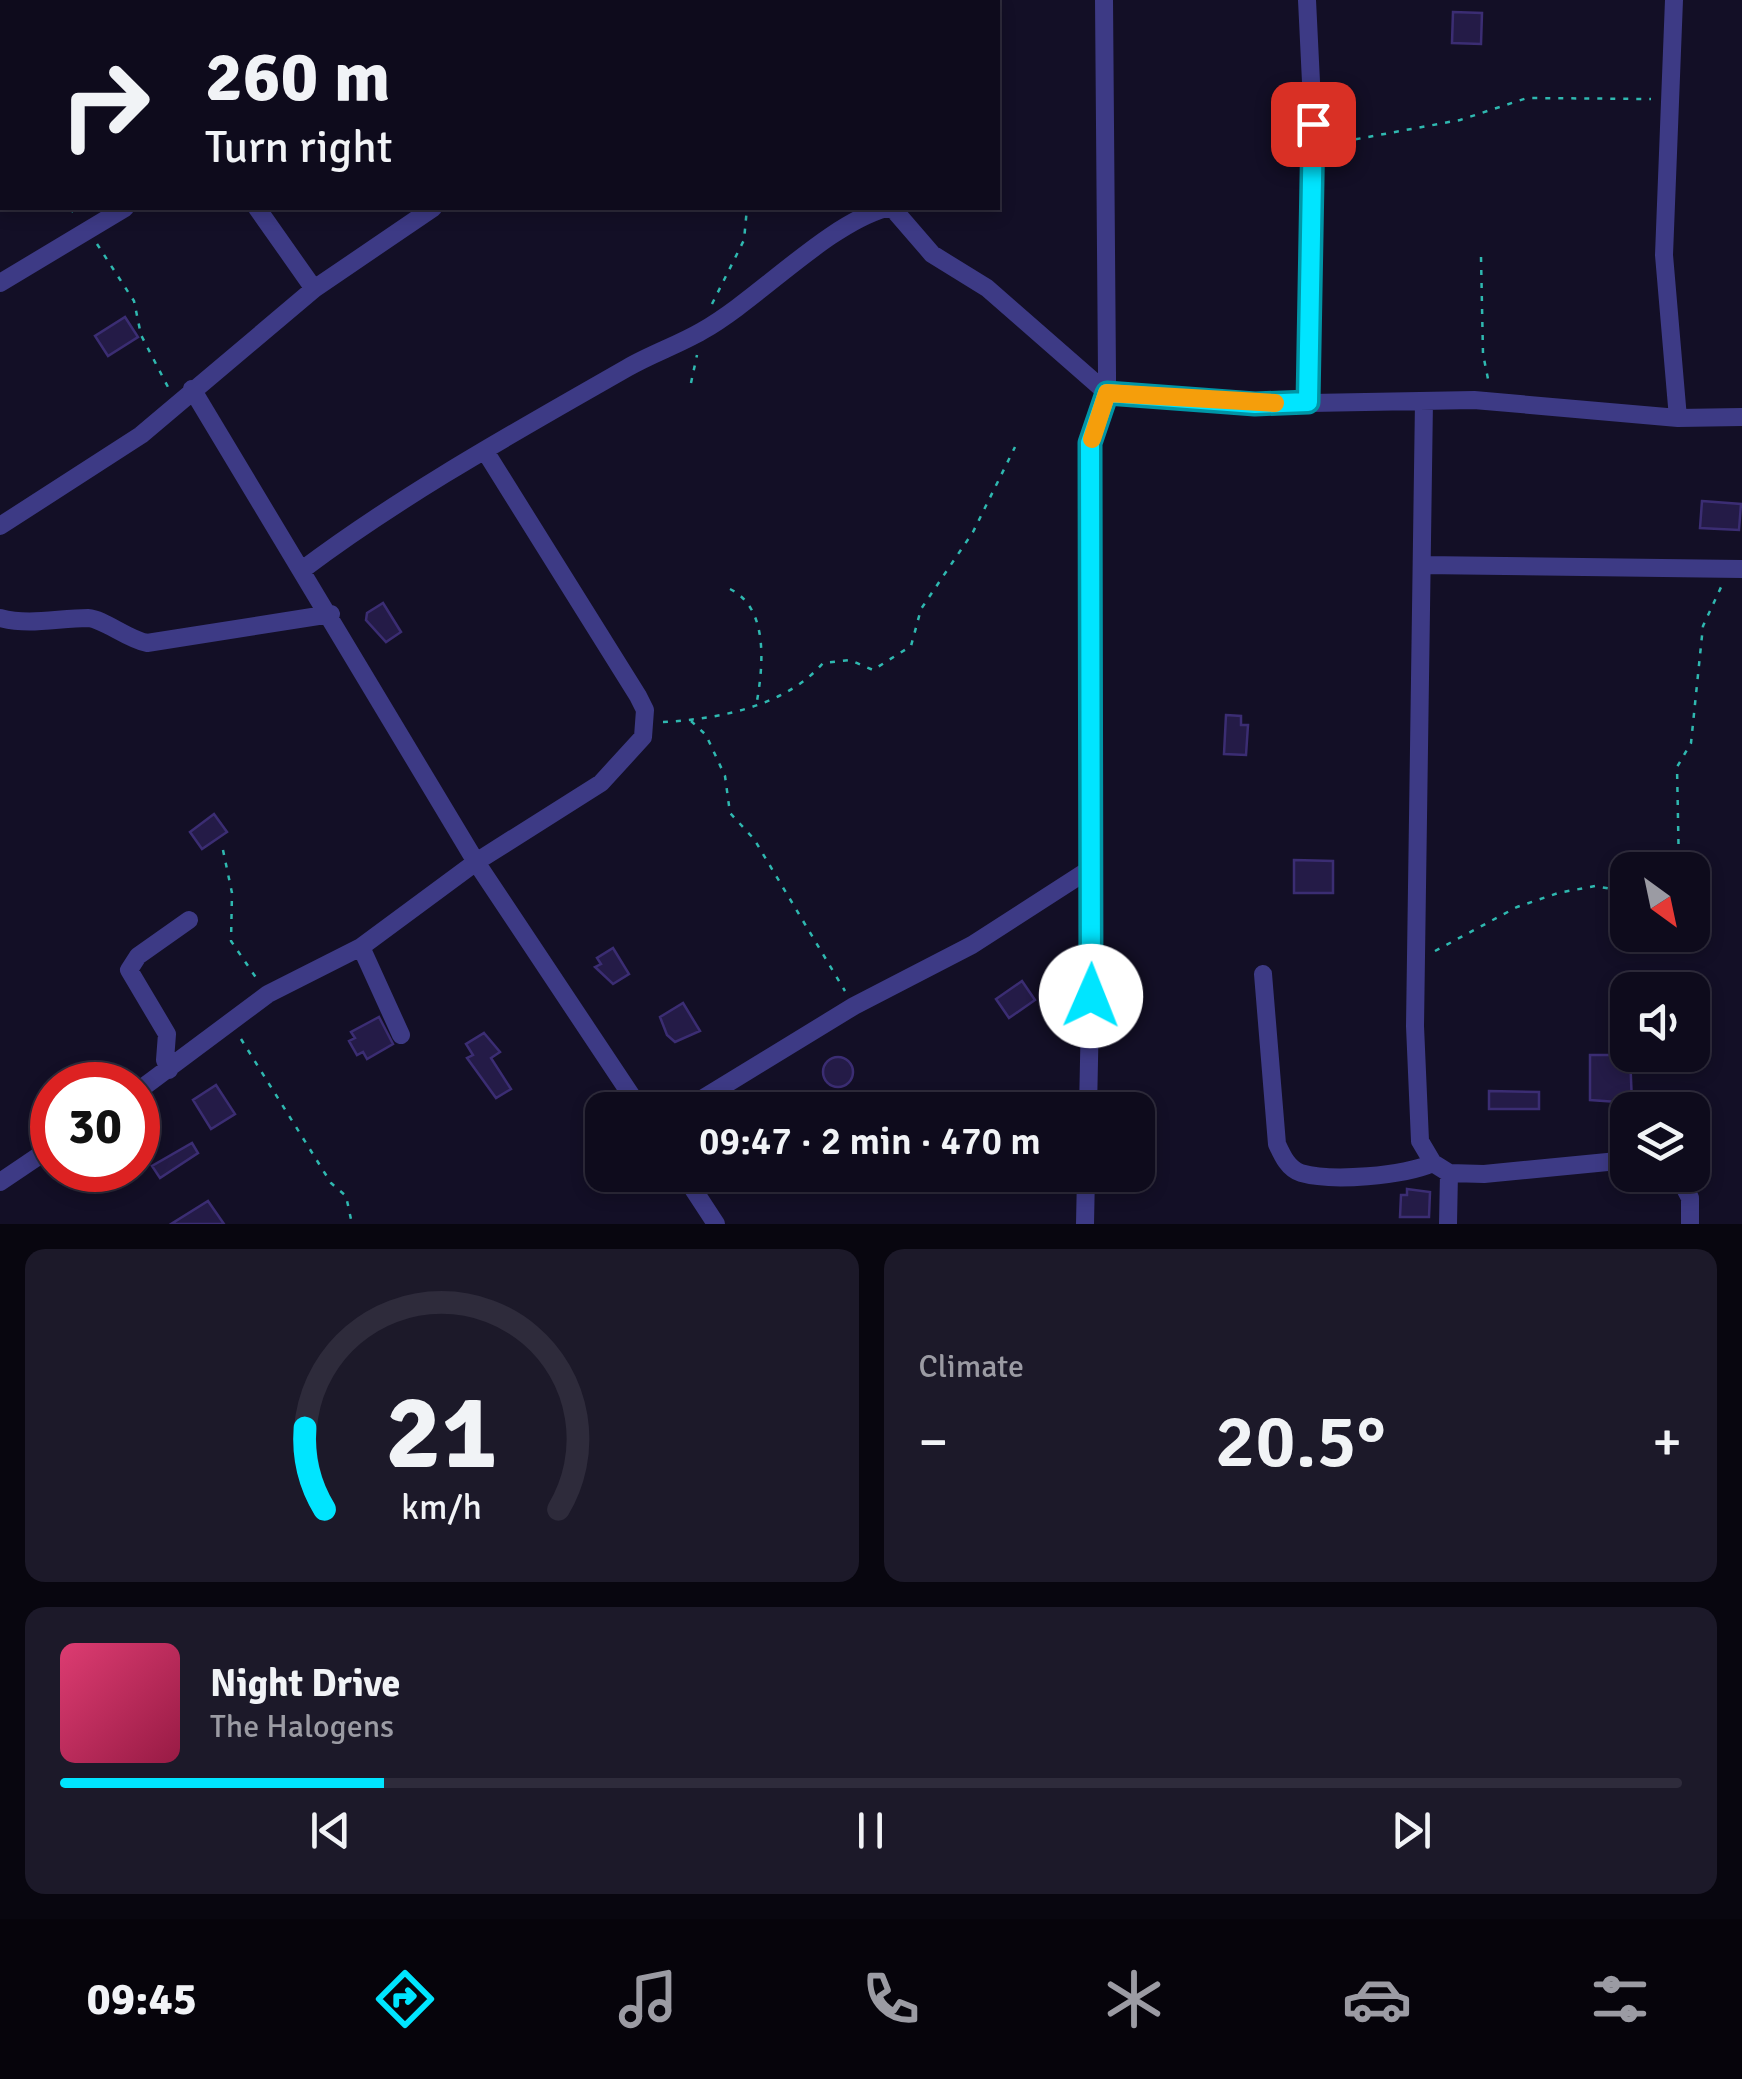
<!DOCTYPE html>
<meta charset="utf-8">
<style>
:root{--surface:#0e0b1c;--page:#1c1929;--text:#f1f3f6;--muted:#9b9ba3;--line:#2e2b3b;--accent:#00e5ff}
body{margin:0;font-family:Signika,sans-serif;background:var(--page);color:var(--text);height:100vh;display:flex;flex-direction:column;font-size:38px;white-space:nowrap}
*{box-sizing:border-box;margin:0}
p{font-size:32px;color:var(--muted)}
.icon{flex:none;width:55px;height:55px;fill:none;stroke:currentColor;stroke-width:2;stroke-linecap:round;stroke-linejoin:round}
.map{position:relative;height:1224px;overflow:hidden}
.side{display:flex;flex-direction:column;gap:25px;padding:25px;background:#08060f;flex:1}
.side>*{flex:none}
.guide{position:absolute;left:0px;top:0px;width:1000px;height:210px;box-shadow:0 5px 15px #0003,0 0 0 2px var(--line);background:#0e0b1c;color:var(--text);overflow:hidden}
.needle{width:65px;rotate:147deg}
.buttons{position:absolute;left:1610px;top:852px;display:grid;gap:20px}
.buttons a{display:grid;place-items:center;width:100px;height:100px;border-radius:20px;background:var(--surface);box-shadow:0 5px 15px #0003,0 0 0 2px var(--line);font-size:50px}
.speed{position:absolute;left:30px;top:1062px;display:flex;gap:20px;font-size:50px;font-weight:700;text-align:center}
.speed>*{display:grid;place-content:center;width:130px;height:130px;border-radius:50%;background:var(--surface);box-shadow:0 5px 15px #0003,0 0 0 2px var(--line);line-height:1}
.speed .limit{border:15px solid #d22;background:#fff;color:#111}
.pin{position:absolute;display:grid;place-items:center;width:85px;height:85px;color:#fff;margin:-42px;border-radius:20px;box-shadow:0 5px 15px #0006}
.me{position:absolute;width:110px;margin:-55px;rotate:1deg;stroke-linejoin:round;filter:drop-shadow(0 0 8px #0008)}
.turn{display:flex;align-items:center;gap:35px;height:210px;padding:0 40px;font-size:45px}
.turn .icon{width:130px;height:130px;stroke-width:2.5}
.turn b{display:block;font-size:70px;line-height:85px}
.big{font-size:75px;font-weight:600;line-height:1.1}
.side .card{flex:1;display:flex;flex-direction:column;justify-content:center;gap:15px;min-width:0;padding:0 35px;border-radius:20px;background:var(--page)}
.side .dial{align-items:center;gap:0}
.dial svg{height:260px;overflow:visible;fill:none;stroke:var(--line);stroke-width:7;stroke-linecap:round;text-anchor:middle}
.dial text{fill:var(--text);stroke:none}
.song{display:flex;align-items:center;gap:30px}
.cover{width:120px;height:120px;border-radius:15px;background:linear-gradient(135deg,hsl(340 70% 55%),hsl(340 70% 35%))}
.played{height:10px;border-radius:5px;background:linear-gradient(90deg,var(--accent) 20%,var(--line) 20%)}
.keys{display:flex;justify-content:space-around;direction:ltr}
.heat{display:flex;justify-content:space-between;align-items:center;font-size:55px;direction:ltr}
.side .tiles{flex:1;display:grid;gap:25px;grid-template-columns:1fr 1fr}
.card:last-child{grid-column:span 2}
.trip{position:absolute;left:585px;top:1092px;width:570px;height:100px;border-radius:20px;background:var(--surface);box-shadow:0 5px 15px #0003,0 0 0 2px var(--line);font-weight:600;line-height:100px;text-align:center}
.tab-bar{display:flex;height:160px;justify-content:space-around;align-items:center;background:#06040b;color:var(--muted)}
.tab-bar .icon{width:70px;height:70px}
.tab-bar .active{color:var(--accent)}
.tab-bar b{font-size:45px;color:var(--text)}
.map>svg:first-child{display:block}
.building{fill:#241b47;stroke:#3b2d73;stroke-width:2.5}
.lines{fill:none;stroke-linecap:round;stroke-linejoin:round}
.path{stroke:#2fb8b0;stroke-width:2.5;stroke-dasharray:5 8;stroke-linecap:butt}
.minor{stroke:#3d3a85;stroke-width:18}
.route-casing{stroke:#0095a6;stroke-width:25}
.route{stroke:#00e5ff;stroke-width:18}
.slow{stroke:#f59e0b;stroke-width:18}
</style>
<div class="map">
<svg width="1742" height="1224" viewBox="0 0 1742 1224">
<rect width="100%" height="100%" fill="#130f26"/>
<path class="building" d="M 1453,12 L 1482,13 L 1481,44 L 1452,43 Z
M 125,317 L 138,337 L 108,356 L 95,336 Z
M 1702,501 L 1741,504 L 1739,530 L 1700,528 Z
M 383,603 L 401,632 L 386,642 L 366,620 L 367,613 Z
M 1226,715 L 1241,716 L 1241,725 L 1248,725 L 1246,755 L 1224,754 Z
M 214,814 L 227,832 L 202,849 L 190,832 Z
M 1294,860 L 1333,861 L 1333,893 L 1294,893 Z
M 613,948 L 629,974 L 613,984 L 595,967 L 601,964 L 597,958 Z
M 1022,981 L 1035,1000 L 1009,1018 L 996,999 Z
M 683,1003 L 700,1031 L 675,1042 L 667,1035 L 660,1017 Z
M 379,1017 L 393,1044 L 367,1059 L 363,1052 L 357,1055 L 349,1041 L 355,1038 L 351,1032 Z
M 484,1033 L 500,1052 L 491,1058 L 511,1089 L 496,1098 L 467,1058 L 473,1055 L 466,1044 Z
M 1590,1055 L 1630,1055 L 1632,1103 L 1590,1100 Z
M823 1072a15 15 0 1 1 30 0a15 15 0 1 1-30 0Z
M 216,1085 L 235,1114 L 211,1129 L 193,1100 Z
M 1489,1091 L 1539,1092 L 1539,1109 L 1489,1109 Z
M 192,1143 L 198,1153 L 160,1178 L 152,1166 Z
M 1407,1189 L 1430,1192 L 1429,1217 L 1400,1217 L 1401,1195 L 1407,1195 Z
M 208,1201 L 224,1224 L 171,1224 Z"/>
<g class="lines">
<path class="path" d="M 158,2 L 159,0
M 0,139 L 2,141
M 1330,144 L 1460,120 L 1527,98 L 1651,99
M 70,208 L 77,217
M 97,244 L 134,301 L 141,335 L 169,389
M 1481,257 L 1483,354 L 1489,384
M 712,304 L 744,240 L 747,208
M 691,383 L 697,355
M 730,589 C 769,608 763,666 757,701
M 691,721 L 706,735 L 725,776 L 730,813 L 754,839 L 845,991
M 663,722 C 719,719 786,706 823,663 L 850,660 L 873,670 L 911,646 L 921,609 L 973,532 L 1015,447
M 223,850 L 232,893 L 231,941 L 259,982
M 1679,870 L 1677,767 L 1691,743 L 1703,626 L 1722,585
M 1435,951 L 1517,907 L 1558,893 L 1595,886 L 1628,892
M 241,1039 L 331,1183 L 346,1196 L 352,1224"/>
<path class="minor" d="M 119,0 L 121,2
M 479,0 L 481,2
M 1307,0 L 1313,123 L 1308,402
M 1674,0 L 1664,255 L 1678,418
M 630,2 L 631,0
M 752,2 L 758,0
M 257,208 L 314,289
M 0,283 L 125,208
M 192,389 L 476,862 L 641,1110
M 1424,401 L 1415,1026 L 1420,1141 L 1433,1163 L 1449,1173 L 1484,1174 L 1628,1160
M 0,526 L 141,435 L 314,289 L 433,208
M 1422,565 L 1742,569
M 302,570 C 403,494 517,431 627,368 C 651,354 678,345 702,331 C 759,299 826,225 886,208 L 894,210 L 932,254 L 987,288 L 1107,393 L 1255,404 L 1474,400 L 1678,418 L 1742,417
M 0,618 C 30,626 58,618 88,618 C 104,619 127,639 147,643 L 331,614
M 361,947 L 401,1035
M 1263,974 L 1277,1144 C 1282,1155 1288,1169 1301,1173 C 1332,1182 1403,1176 1433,1163
M 169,1070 L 165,1060 L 167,1034 L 129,970 L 138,956 L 189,920
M 138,1091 L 268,994 L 361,947 L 476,862 L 601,783 L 643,737 L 645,710 L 638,696 L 485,451
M 684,1110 L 854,1006 L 972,945 L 1093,867
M 1088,1110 L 1093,867 L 1090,443 L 1107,393 L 1107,375 L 1104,0
M 684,1175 L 716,1224
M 1678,1175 L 1690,1198 L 1690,1224
M 0,1182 L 52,1147
M 1085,1224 L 1086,1175
M 1448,1224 L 1449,1173"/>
</g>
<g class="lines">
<g class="route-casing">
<path id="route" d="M 1091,996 L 1090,443 L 1107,393 L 1255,404 L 1308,402 L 1313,124"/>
</g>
<use href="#route" class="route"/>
<path class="slow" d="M 1092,439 L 1107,393 L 1275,403"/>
</g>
</svg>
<div class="buttons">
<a><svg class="needle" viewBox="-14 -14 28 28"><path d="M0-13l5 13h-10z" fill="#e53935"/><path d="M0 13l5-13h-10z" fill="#9b9ba3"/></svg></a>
<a><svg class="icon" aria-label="sound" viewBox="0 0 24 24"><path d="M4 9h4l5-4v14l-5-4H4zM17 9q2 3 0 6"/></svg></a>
<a><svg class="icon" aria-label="layers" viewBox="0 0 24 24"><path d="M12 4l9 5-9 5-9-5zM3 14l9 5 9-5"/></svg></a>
</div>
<div class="speed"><div class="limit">30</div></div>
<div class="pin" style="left:1313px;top:124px;background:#d93025"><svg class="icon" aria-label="arrive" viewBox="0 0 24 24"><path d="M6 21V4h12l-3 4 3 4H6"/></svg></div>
<svg class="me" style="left:1091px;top:996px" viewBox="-20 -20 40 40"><circle r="19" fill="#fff"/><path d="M0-13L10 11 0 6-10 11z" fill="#00e5ff"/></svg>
<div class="trip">09:47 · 2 min · 470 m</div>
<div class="guide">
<div class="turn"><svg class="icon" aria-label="right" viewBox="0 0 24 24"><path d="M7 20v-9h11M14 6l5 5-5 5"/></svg><div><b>260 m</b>Turn right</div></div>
</div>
</div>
<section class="side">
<div class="tiles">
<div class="card dial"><svg viewBox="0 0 100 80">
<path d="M14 69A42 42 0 1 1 86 69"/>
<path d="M14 69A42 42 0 0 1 8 44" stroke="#00e5ff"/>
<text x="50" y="56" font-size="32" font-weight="700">21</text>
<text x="50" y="72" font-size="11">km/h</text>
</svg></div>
<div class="card"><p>Climate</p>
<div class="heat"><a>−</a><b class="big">20.5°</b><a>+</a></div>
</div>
<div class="card">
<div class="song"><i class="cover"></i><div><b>Night Drive</b><p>The Halogens</p></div></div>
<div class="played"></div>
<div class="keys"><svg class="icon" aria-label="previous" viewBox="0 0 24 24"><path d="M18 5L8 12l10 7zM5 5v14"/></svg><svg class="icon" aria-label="pause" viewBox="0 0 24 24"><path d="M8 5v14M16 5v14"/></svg><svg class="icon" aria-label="next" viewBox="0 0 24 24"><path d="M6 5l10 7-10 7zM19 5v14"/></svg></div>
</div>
</div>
</section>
<nav class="tab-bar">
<b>09:45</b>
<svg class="icon active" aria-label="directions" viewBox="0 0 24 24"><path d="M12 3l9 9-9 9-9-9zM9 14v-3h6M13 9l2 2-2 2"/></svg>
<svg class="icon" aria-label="music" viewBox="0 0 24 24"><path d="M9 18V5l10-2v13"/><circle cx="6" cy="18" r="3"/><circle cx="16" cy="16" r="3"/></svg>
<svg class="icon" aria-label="phone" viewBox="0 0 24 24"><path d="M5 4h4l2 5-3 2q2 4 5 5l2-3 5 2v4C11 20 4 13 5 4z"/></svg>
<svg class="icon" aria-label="climate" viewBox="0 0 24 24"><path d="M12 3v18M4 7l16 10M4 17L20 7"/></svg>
<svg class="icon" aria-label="car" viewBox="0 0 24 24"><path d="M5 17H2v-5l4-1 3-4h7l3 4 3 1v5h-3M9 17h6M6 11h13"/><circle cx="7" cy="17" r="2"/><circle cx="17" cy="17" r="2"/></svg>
<svg class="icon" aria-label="filters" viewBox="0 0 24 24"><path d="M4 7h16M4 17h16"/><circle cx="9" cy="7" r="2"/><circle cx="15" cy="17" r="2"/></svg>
</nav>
